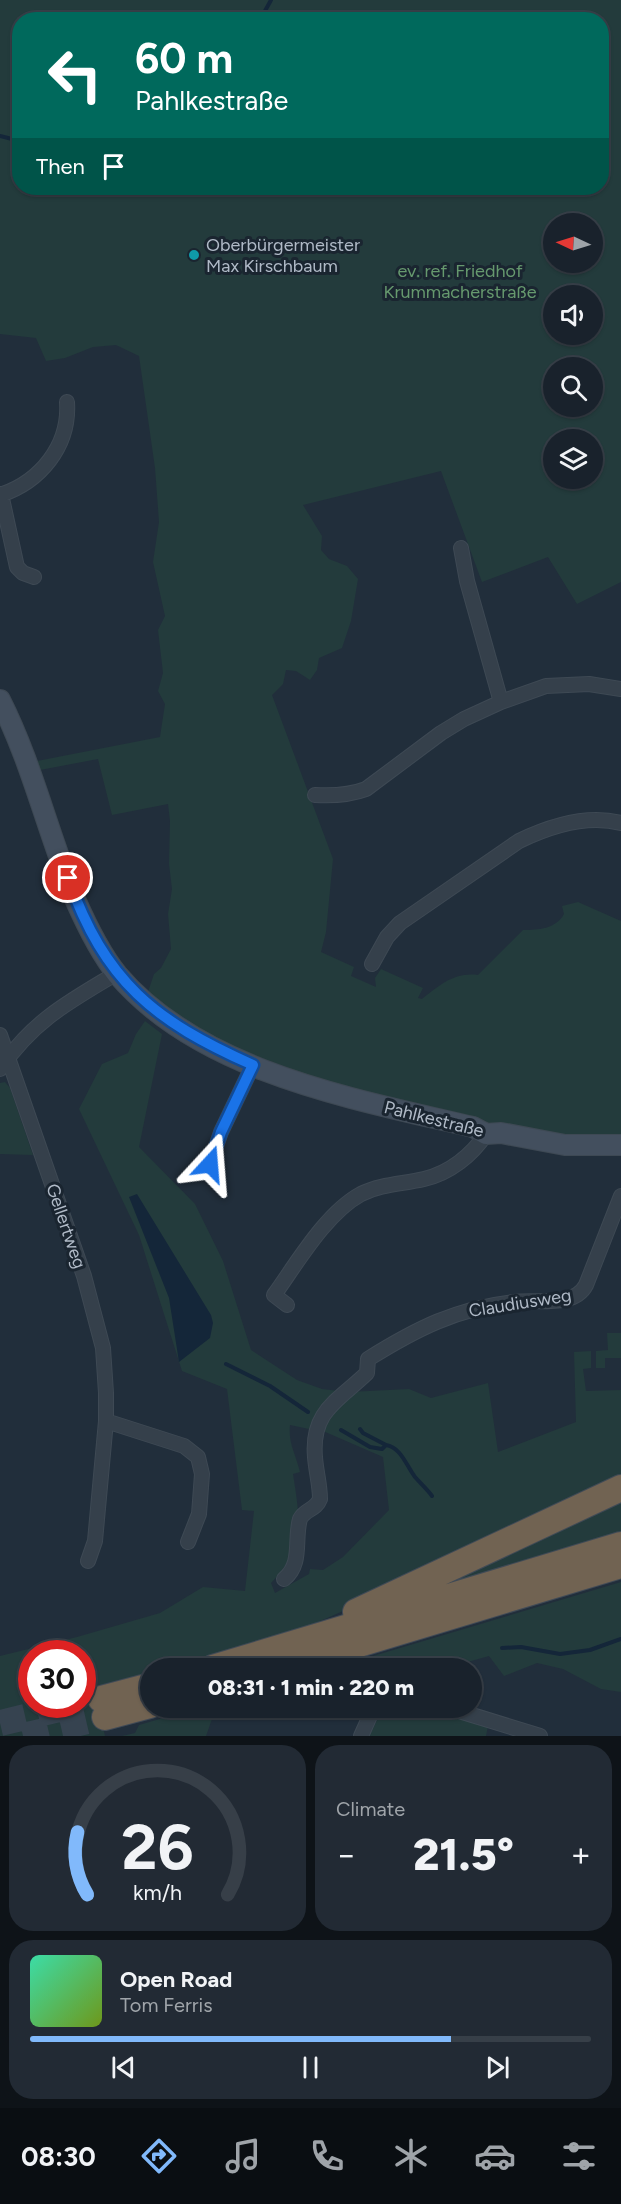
<!DOCTYPE html>
<meta charset="utf-8">
<style>
:root{--surface:#19222c;--page:#222a34;--text:#f1f3f6;--muted:#9fa4a9;--line:#373f48;--accent:#81b9fb}
body{margin:0;font-family:Figtree,sans-serif;background:var(--page);color:var(--text);height:100vh;display:flex;flex-direction:column;font-size:22px;white-space:nowrap}
*{box-sizing:border-box;margin:0}
p{font-size:20px;color:var(--muted)}
.icon{flex:none;width:33px;height:33px;fill:none;stroke:currentColor;stroke-width:2;stroke-linecap:round;stroke-linejoin:round}
.map{position:relative;height:1736px;overflow:hidden}
.drawer{display:flex;flex-direction:column;gap:9px;padding:9px;background:#0e1318;flex:1}
.drawer>*{flex:none}
.hud{position:absolute;left:12px;top:12px;width:597px;height:183px;border-radius:24px;box-shadow:0 2px 4px #0004,0 0 0 2px var(--line);background:#00695c;color:#fff;overflow:hidden}
.needle{width:39px;rotate:274deg}
.controls{position:absolute;left:543px;top:213px;display:grid;gap:12px}
.controls a{display:grid;place-items:center;width:60px;height:60px;border-radius:50%;background:var(--surface);box-shadow:0 2px 4px #0004,0 0 0 2px var(--line);font-size:30px}
.speed{position:absolute;left:18px;top:1640px;display:flex;gap:12px;font-size:30px;font-weight:700;text-align:center}
.speed>*{display:grid;place-content:center;width:78px;height:78px;border-radius:50%;background:var(--surface);box-shadow:0 2px 4px #0004,0 0 0 2px var(--line);line-height:1}
.speed .limit{border:9px solid #d22;background:#fff;color:#111}
.pin{position:absolute;display:grid;place-items:center;width:51px;height:51px;color:#fff;margin:-26px;border:3px solid #fff;border-radius:50%;box-shadow:0 2px 6px #0007}
.me{position:absolute;width:66px;margin:-33px;rotate:19deg;stroke-linejoin:round;filter:drop-shadow(0 0 4px #0008)}
.turn{display:flex;align-items:center;gap:21px;height:126px;padding:0 24px;font-size:27px}
.turn .icon{width:78px;height:78px;stroke-width:2.5}
.turn b{display:block;font-size:42px;line-height:51px}
.then{display:flex;align-items:center;height:57px;padding:0 24px;background:#0003;gap:12px;font-size:22px}
.big{font-size:45px;font-weight:800;line-height:1.1}
.drawer .tile{flex:1;display:flex;flex-direction:column;justify-content:center;gap:9px;min-width:0;padding:0 21px;border-radius:24px;background:var(--page)}
.drawer .dial{align-items:center;gap:0}
.dial svg{height:156px;overflow:visible;fill:none;stroke:var(--line);stroke-width:7;stroke-linecap:round;text-anchor:middle}
.dial text{fill:var(--text);stroke:none}
.song{display:flex;align-items:center;gap:18px}
.cover{width:72px;height:72px;border-radius:9px;background:linear-gradient(135deg,hsl(160 70% 55%),hsl(80 70% 35%))}
.played{height:6px;border-radius:3px;background:linear-gradient(90deg,var(--accent) 75%,var(--line) 75%)}
.keys{display:flex;justify-content:space-around;direction:ltr}
.heat{display:flex;justify-content:space-between;align-items:center;font-size:33px;direction:ltr}
.drawer .tiles{flex:1;display:grid;gap:9px;grid-template-columns:1fr 1fr}
.tile:last-child{grid-column:span 2}
.trip{position:absolute;left:140px;top:1658px;width:342px;height:60px;border-radius:30px;background:var(--surface);box-shadow:0 2px 4px #0004,0 0 0 2px var(--line);font-weight:800;line-height:60px;text-align:center}
.tabs{display:flex;height:96px;justify-content:space-around;align-items:center;background:#0a0e12;color:var(--muted)}
.tabs .icon{width:42px;height:42px}
.tabs .selected{color:var(--accent)}
.tabs b{font-size:27px;color:var(--text)}
.map>svg:first-child{display:block}
.green{fill:#233b3c;fill-rule:evenodd}
.water{fill:#142639}
.lines{fill:none;stroke-linecap:round;stroke-linejoin:round}
.stream{stroke:#142639;stroke-width:4}
.highway-tunnel{stroke:#364350;stroke-width:26;stroke-dasharray:26 13;stroke-linecap:butt}
.street-casing{stroke:#3e4954;stroke-width:16}
.secondary-casing{stroke:#3e4954;stroke-width:22}
.highway-casing{stroke:#404a56;stroke-width:28}
.street{stroke:#35404b;stroke-width:14}
.secondary{stroke:#434f5e;stroke-width:20}
.highway{stroke:#716352;stroke-width:26}
.route-casing{stroke:#114b97;stroke-width:15}
.route{stroke:#1a73e8;stroke-width:10}
.culture-dot{fill:#0f9aa8;stroke:#1a2530;stroke-width:2}
.labels{text-anchor:middle;dominant-baseline:central;stroke-width:6;stroke-linejoin:round;paint-order:stroke}
.poi-label{font-size:18px;fill:#b0bac7;stroke:#1a2530;text-anchor:start}
.park-label{font-size:18px;fill:#66996e;stroke:#1a2530}
.street-label{font-size:18px;fill:#b0bac7;stroke:#1a2530}
</style>
<div class="map">
<svg width="621" height="1736" viewBox="0 0 621 1736">
<rect width="100%" height="100%" fill="#212e3b"/>
<path class="green" d="M 0,0 L 621,0 L 621,582 L 577,604 L 548,557 L 482,582 L 441,471 L 303,505 L 322,536 L 321,550 L 329,559 L 347,566 L 358,579 L 351,621 L 342,648 L 319,658 L 317,670 L 310,680 L 296,671 L 286,670 L 283,684 L 272,695 L 333,859 L 326,932 L 321,952 L 354,967 L 351,976 L 376,987 L 375,978 L 381,969 L 423,988 L 418,998 L 422,999 C 440,985 454,972 478,975 L 523,930 C 538,930 556,929 564,914 L 562,906 L 578,902 L 621,921 L 621,1138 L 550,1138 L 324,1084 C 299,1070 272,1063 246,1052 C 210,1037 176,1018 148,992 L 154,974 L 161,968 L 171,949 L 168,914 L 172,889 L 169,864 L 170,821 L 168,804 L 112,815 L 98,759 L 40,770 L 37,761 L 160,737 L 165,704 L 158,691 L 163,673 L 158,630 L 165,616 L 153,562 L 159,522 L 155,468 L 139,356 L 116,345 L 93,347 L 65,358 L 46,361 L 36,338 L 0,334 ZM 20,20 L 602,20 L 602,188 L 20,188 ZM 554,224 L 592,224 L 592,262 L 554,262 ZM 554,296 L 592,296 L 592,334 L 554,334 ZM 554,368 L 592,368 L 592,406 L 554,406 ZM 554,440 L 592,440 L 592,478 L 554,478 Z
M 145,1021 L 162,1034 L 139,1147 L 195,1204 L 223,1261 L 251,1350 L 297,1380 L 322,1389 L 339,1391 L 320,1411 L 309,1429 L 290,1425 C 288,1443 296,1455 300,1472 L 293,1474 C 300,1519 306,1548 271,1583 L 275,1593 L 309,1574 L 310,1569 L 323,1570 L 343,1557 L 389,1510 L 383,1457 L 323,1431 L 321,1425 L 349,1392 L 409,1389 L 431,1398 L 488,1383 L 498,1452 L 576,1422 L 574,1352 L 591,1351 L 591,1368 L 583,1369 L 586,1391 L 621,1390 L 621,1485 L 474,1553 L 282,1638 L 167,1668 L 150,1668 L 150,1672 L 93,1687 L 105,1736 L 0,1736 L 0,1656 L 77,1637 L 160,1613 L 203,1587 L 245,1591 L 254,1511 L 242,1510 L 227,1389 L 182,1371 L 139,1235 L 79,1109 L 102,1064 L 128,1053 L 136,1034 ZM 32,1653 L 82,1653 L 82,1704 L 32,1704 Z
M 5,1082 L 10,1088 L 33,1155 L 0,1154 L 0,1083 Z
M 607,1333 L 621,1333 L 621,1358 L 605,1358 L 605,1368 L 596,1368 L 596,1351 L 608,1350 Z
M 621,1496 L 621,1533 L 409,1602 Z
M 621,1582 L 621,1692 L 601,1689 L 563,1669 L 537,1663 L 504,1676 L 489,1656 L 446,1668 L 333,1668 Z
M 201,1707 L 242,1707 L 213,1716 L 206,1736 L 122,1736 L 135,1733 L 139,1725 Z
M 384,1707 L 424,1707 L 488,1726 L 486,1736 L 369,1736 Z"/>
<path class="water" d="M 137,1194 L 211,1315 L 213,1323 L 210,1338 L 179,1362 L 169,1298 L 129,1197 Z"/>
<g class="lines">
<path class="stream" d="M 260,20 L 271,0
M 0,136 L 20,141
M 226,1364 L 270,1386 L 308,1412
M 360,1429 L 363,1433 L 386,1445
M 341,1430 L 370,1447 L 382,1449 L 386,1445 C 401,1447 407,1467 415,1477 C 421,1484 427,1489 432,1496
M 502,1648 L 521,1647 L 560,1654 L 590,1650 L 621,1639"/>
<path class="highway-tunnel" d="M 0,1723 L 80,1704
M 23,1736 L 105,1717"/>
<g class="street-casing">
<path id="street" d="M 1,494 L 17,567 L 23,573 L 34,577
M 0,495 C 40,482 70,446 67,402
M 461,548 L 467,581 L 501,702
M 315,795 C 333,796 350,795 366,789 L 441,733 L 464,719 L 501,702 L 546,686 L 589,684 L 621,689
M 372,964 L 387,937 L 400,923 L 519,841 C 550,826 586,814 621,823
M 0,1035 L 84,1276 L 103,1348 L 106,1393 L 106,1421 L 95,1541 L 88,1561
M 0,1069 C 33,1021 68,1002 117,973
M 210,1164 L 221,1132 L 253,1065
M 287,1305 L 274,1295 C 297,1263 326,1213 361,1194 C 381,1184 403,1184 424,1179 C 450,1173 472,1155 486,1134
M 106,1421 L 184,1446 L 198,1457 L 202,1474 L 199,1514 L 188,1542
M 284,1579 C 303,1564 294,1539 300,1519 C 305,1509 316,1510 320,1499 C 320,1485 316,1471 315,1457 C 311,1411 338,1401 367,1373 L 368,1359 C 416,1329 457,1308 514,1302 C 537,1299 574,1308 586,1285 L 621,1196
M 446,1707 L 540,1736
M 361,1736 L 374,1707"/>
</g>
<g class="secondary-casing">
<path id="secondary" d="M 0,700 C 32,763 48,834 75,899 C 86,924 100,953 117,974 C 200,1072 354,1099 473,1127 L 486,1134 L 501,1133 L 565,1145 L 621,1145"/>
</g>
<g class="highway-casing">
<path id="highway" d="M 356,1612 L 621,1488
M 213,1668 L 621,1545
M 279,1668 L 621,1565
M 101,1699 L 150,1686
M 105,1717 L 150,1705"/>
</g>
<use href="#street" class="street"/>
<use href="#secondary" class="secondary"/>
<use href="#highway" class="highway"/>
</g>
<g class="lines">
<g class="route-casing">
<path id="route" d="M 68,878 C 105,982 154,1021 253,1065 L 221,1132 L 210,1164"/>
</g>
<use href="#route" class="route"/>
</g>
<circle class="culture-dot" cx="194" cy="255" r="6"/>
<g class="labels">
<g class="poi-label">
<text x="206" y="245">Oberbürgermeister<tspan x="206" dy="21">Max Kirschbaum</tspan></text>
</g>
<g class="park-label">
<text x="460" y="271">ev. ref. Friedhof<tspan x="460" dy="21">Krummacherstraße</tspan></text>
</g>
<g class="street-label">
<text transform="translate(434 1119) rotate(14)">Pahlkestraße</text>
<text transform="translate(66 1226) rotate(71)">Gellertweg</text>
<text transform="translate(520 1303) rotate(-9)">Claudiusweg</text>
</g>
</g>
</svg>
<div class="controls">
<a><svg class="needle" viewBox="-14 -14 28 28"><path d="M0-13l5 13h-10z" fill="#e53935"/><path d="M0 13l5-13h-10z" fill="#9fa4a9"/></svg></a>
<a><svg class="icon" aria-label="sound" viewBox="0 0 24 24"><path d="M4 9h4l5-4v14l-5-4H4zM17 9q2 3 0 6"/></svg></a>
<a><svg class="icon" aria-label="search" viewBox="0 0 24 24"><circle cx="10" cy="10" r="6"/><path d="M15 15l6 6"/></svg></a>
<a><svg class="icon" aria-label="layers" viewBox="0 0 24 24"><path d="M12 4l9 5-9 5-9-5zM3 14l9 5 9-5"/></svg></a>
</div>
<div class="speed"><div class="limit">30</div></div>
<div class="pin" style="left:68px;top:878px;background:#d93025"><svg class="icon" aria-label="arrive" viewBox="0 0 24 24"><path d="M6 21V4h12l-3 4 3 4H6"/></svg></div>
<svg class="me" style="left:210px;top:1164px" viewBox="-20 -20 40 40"><path d="M0-17L14 15 0 8-14 15z" fill="#1a73e8" stroke="#fff" stroke-width="4"/></svg>
<div class="trip">08:31 · 1 min · 220 m</div>
<div class="hud">
<div class="turn"><svg class="icon" aria-label="left" viewBox="0 0 24 24"><path d="M17 20v-9H6M10 6l-5 5 5 5"/></svg><div><b>60 m</b>Pahlkestraße</div></div>
<div class="then">Then<svg class="icon" aria-label="arrive" viewBox="0 0 24 24"><path d="M6 21V4h12l-3 4 3 4H6"/></svg></div>
</div>
</div>
<section class="drawer">
<div class="tiles">
<div class="tile dial"><svg viewBox="0 0 100 80">
<path d="M14 69A42 42 0 1 1 86 69"/>
<path d="M14 69A42 42 0 0 1 9 37" stroke="#81b9fb"/>
<text x="50" y="56" font-size="32" font-weight="700">26</text>
<text x="50" y="72" font-size="11">km/h</text>
</svg></div>
<div class="tile"><p>Climate</p>
<div class="heat"><a>−</a><b class="big">21.5°</b><a>+</a></div>
</div>
<div class="tile">
<div class="song"><i class="cover"></i><div><b>Open Road</b><p>Tom Ferris</p></div></div>
<div class="played"></div>
<div class="keys"><svg class="icon" aria-label="previous" viewBox="0 0 24 24"><path d="M18 5L8 12l10 7zM5 5v14"/></svg><svg class="icon" aria-label="pause" viewBox="0 0 24 24"><path d="M8 5v14M16 5v14"/></svg><svg class="icon" aria-label="next" viewBox="0 0 24 24"><path d="M6 5l10 7-10 7zM19 5v14"/></svg></div>
</div>
</div>
</section>
<nav class="tabs">
<b>08:30</b>
<svg class="icon selected" aria-label="directions" viewBox="0 0 24 24"><path d="M12 3l9 9-9 9-9-9zM9 14v-3h6M13 9l2 2-2 2"/></svg>
<svg class="icon" aria-label="music" viewBox="0 0 24 24"><path d="M9 18V5l10-2v13"/><circle cx="6" cy="18" r="3"/><circle cx="16" cy="16" r="3"/></svg>
<svg class="icon" aria-label="phone" viewBox="0 0 24 24"><path d="M5 4h4l2 5-3 2q2 4 5 5l2-3 5 2v4C11 20 4 13 5 4z"/></svg>
<svg class="icon" aria-label="climate" viewBox="0 0 24 24"><path d="M12 3v18M4 7l16 10M4 17L20 7"/></svg>
<svg class="icon" aria-label="car" viewBox="0 0 24 24"><path d="M5 17H2v-5l4-1 3-4h7l3 4 3 1v5h-3M9 17h6M6 11h13"/><circle cx="7" cy="17" r="2"/><circle cx="17" cy="17" r="2"/></svg>
<svg class="icon" aria-label="filters" viewBox="0 0 24 24"><path d="M4 7h16M4 17h16"/><circle cx="9" cy="7" r="2"/><circle cx="15" cy="17" r="2"/></svg>
</nav>
